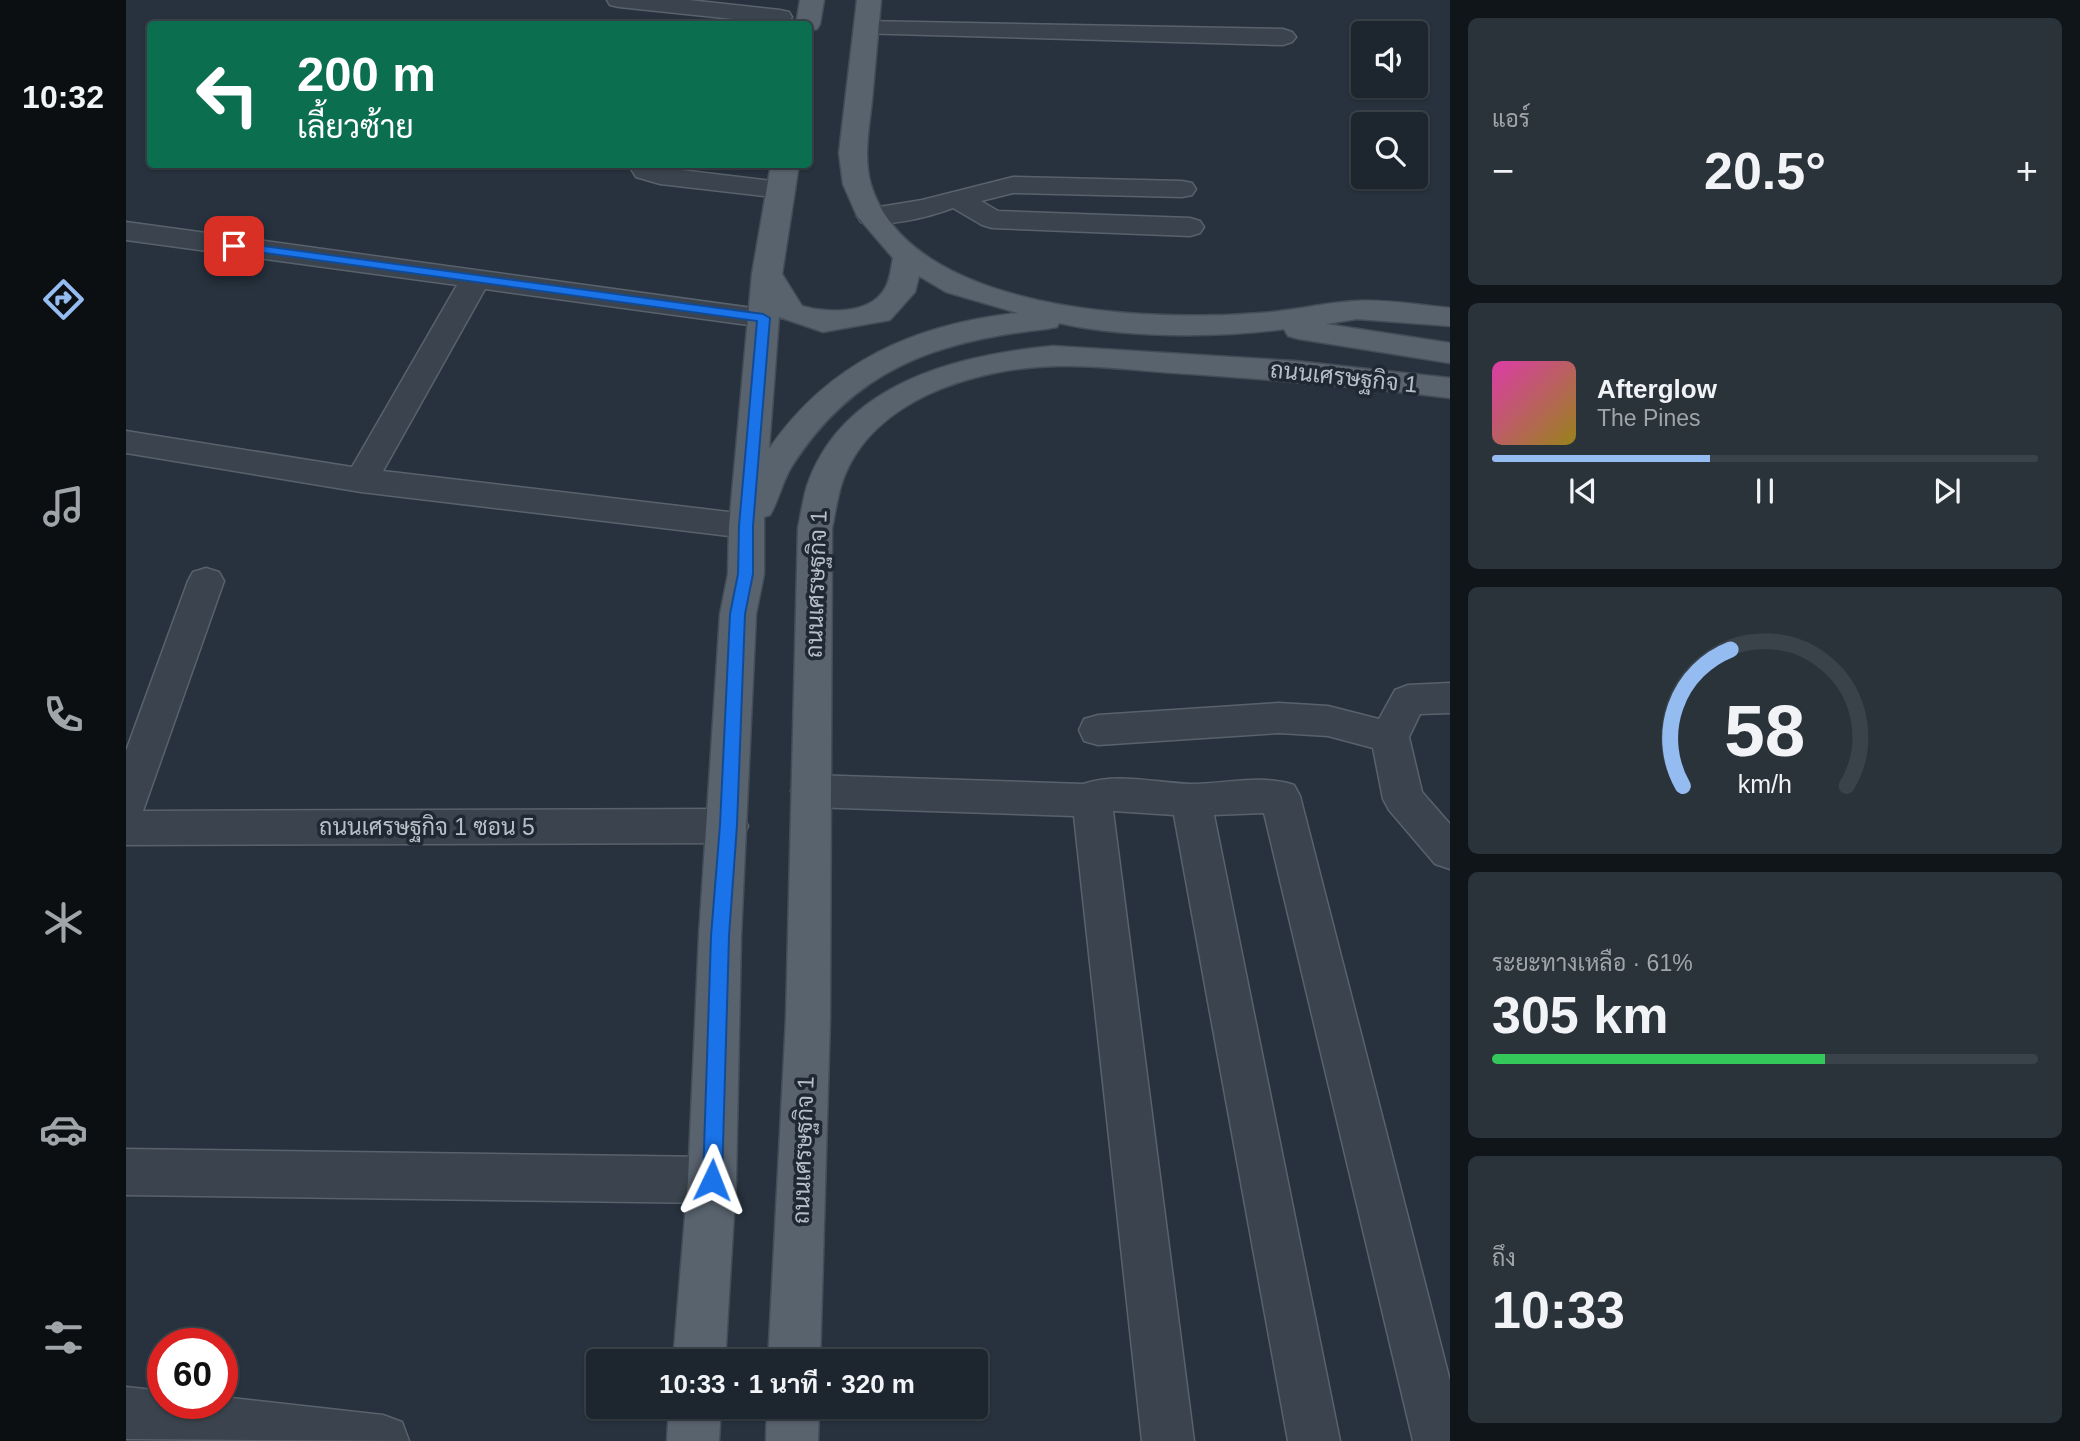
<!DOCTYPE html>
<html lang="th">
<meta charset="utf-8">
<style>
:root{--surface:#1d262e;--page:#2a323a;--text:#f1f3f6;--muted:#a0a5aa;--line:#3b434a;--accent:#94bcf1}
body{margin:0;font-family:Helvetica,Sarabun,sans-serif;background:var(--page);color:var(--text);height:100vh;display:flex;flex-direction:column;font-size:26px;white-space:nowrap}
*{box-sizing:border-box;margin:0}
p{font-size:23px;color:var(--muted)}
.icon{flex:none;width:38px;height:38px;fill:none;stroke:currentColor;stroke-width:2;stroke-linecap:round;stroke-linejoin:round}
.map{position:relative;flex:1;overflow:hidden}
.panel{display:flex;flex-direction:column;gap:18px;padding:18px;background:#101519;width:630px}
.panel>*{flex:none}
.hud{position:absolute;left:21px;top:21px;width:665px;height:147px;border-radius:7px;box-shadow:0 2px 5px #0004,0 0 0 2px var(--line);background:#0b6e4f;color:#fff;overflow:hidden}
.buttons{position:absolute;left:1225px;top:21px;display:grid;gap:14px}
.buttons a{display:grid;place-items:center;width:77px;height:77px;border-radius:7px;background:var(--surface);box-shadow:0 2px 5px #0004,0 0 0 2px var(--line);font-size:35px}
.speed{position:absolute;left:21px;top:1328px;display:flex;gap:14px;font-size:35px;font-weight:700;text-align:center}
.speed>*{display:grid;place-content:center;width:91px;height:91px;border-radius:50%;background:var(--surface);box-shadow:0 2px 5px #0004,0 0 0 2px var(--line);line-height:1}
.speed .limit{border:10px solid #d22;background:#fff;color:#111}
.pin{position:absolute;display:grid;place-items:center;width:60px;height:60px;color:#fff;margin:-30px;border-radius:14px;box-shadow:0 4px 10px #0006}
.me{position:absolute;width:77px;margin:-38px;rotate:2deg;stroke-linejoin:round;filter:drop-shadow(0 0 5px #0008)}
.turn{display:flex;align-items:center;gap:24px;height:147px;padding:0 35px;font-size:32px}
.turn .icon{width:91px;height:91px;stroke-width:2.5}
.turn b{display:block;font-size:49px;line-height:60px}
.big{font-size:52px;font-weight:700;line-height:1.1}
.panel .card{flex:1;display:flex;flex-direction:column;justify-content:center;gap:10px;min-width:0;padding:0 24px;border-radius:10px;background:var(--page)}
.panel .dial{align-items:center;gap:0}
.dial svg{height:182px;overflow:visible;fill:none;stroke:var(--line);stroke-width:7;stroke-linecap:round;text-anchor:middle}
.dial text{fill:var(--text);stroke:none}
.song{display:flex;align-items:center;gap:21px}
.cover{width:84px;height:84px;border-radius:10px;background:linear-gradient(135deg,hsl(320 70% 55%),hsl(50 70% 35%))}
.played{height:7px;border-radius:4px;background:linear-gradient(90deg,var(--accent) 40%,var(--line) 40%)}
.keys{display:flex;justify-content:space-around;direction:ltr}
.heat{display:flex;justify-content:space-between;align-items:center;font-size:38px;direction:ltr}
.charge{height:10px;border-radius:5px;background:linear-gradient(90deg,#34c759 61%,var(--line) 0)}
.trip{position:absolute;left:460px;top:1349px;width:402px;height:70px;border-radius:7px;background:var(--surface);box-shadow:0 2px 5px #0004,0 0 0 2px var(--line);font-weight:700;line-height:70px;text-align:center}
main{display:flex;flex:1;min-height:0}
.dock{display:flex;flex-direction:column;width:126px;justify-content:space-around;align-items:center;background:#0c0f12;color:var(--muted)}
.dock .icon{width:49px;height:49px}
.dock .current{color:var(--accent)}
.dock b{font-size:32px;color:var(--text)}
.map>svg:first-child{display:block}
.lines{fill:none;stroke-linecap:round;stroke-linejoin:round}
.minor-casing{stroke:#59626c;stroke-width:3}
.major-casing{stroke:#444d57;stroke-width:3}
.minor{fill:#3b444e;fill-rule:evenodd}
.major{fill:#59636e;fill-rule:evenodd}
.route{fill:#1a73e8;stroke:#114b97;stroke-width:2}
.labels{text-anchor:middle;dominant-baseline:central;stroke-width:7;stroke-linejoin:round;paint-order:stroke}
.street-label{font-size:23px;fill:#b7bfc9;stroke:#202933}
</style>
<main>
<nav class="dock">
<b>10:32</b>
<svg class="icon current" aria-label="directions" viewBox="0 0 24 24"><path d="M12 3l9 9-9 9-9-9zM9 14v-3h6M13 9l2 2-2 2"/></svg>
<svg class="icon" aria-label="music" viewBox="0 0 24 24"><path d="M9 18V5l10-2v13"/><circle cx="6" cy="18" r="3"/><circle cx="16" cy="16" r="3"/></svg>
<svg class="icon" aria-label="phone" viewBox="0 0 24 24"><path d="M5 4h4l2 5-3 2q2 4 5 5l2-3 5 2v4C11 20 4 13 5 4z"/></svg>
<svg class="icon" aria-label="climate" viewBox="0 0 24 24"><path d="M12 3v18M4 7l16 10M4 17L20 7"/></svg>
<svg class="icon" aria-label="car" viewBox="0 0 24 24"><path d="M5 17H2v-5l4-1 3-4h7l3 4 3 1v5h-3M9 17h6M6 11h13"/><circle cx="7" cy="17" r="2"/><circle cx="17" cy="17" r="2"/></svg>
<svg class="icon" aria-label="filters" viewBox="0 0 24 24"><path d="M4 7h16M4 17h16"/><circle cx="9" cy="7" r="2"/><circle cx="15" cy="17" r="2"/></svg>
</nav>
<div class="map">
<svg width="1324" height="1441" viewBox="0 0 1324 1441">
<rect width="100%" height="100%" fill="#27323e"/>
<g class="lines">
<g class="minor-casing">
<path id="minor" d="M 481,0 L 563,0 L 654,10 L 663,12 L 666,17 L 663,22 L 654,24 L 493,7 L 484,5 Z
M 740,21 L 1157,29 L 1166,32 L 1170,37 L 1166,42 L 1157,45 L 731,33 L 728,28 L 731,23 Z
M 502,164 L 530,164 L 538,168 L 655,182 L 665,184 L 669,190 L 665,196 L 655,198 L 534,184 L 510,177 Z
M 887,177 L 1056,181 L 1066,183 L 1070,189 L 1066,195 L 1056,197 L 887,193 L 855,201 L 872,211 L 1064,218 L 1074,221 L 1078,227 L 1074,233 L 1064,236 L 866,228 L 856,225 L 827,208 C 803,217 760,228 735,222 L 731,216 L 735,210 L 796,200 Z
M 0,222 L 648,311 L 652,318 L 648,325 L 637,327 L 359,289 L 257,471 L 620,514 L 632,517 L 637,526 L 632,535 L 620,538 L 235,492 L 0,453 L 0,431 L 226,467 L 331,285 L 0,240 Z
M 80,568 L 93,572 L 98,581 L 17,811 L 602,809 L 616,814 L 622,826 L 616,838 L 602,843 L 0,845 L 0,751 L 62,581 L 67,572 Z
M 1324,683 L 1324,713 L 1294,714 L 1283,737 L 1296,792 L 1324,824 L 1324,869 L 1309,864 L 1263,810 L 1257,799 L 1247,748 L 1202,736 L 1153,733 L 972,745 L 958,741 L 953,730 L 958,719 L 972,715 L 1153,703 L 1202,706 L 1253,719 L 1269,690 L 1282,685 Z
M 685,775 L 957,784 C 991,772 1030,783 1065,784 C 1099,784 1136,774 1168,785 L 1174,796 L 1324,1381 L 1324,1441 L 1287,1441 L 1138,813 L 1088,815 L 1214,1441 L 1162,1441 L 1048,815 L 987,811 L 1068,1441 L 1016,1441 L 948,816 L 685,807 L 671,802 L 665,791 L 671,780 Z
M 0,1149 L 586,1157 L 603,1164 L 610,1180 L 603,1196 L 586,1203 L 0,1195 Z
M 0,1387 L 37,1391 L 37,1404 L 96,1404 L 96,1397 L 257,1415 L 276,1422 L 283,1441 L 0,1439 Z"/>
</g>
<g class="major-casing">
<path id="major" d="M 674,0 L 698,0 L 694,24 L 691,29 L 682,31 L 682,24 L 670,24 Z
M 731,0 L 755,0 C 752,33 749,67 746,100 C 743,128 737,158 745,185 C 785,313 1024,322 1134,313 C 1166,311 1197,303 1229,301 C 1259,299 1293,305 1324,308 L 1324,326 L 1231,319 L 1200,324 L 1324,343 L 1324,363 L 1173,339 L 1162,336 L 1158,329 C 1092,338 998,338 933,323 L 931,327 L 920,329 C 810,341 728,369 666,466 C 656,482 653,500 644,515 L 638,517 L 638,574 L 630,614 L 615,936 L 610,1180 L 599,1362 L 547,1362 L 562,1180 L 573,936 L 594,614 L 602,574 L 603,526 L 626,274 L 645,164 L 673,164 L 656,274 L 676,306 C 701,313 742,315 758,290 C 764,282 765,268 767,258 L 731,216 L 717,184 L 713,153 ZM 793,276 L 820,292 L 892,313 C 789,324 703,362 643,449 L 653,317 L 697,332 L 764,320 L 789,292 Z
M 927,346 L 1169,361 L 1324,378 L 1324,398 C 1238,387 1152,380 1065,374 C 1022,372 977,365 933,366 C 852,367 742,399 715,486 C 711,500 709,514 706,528 L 704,1018 L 694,1362 L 642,1362 L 660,1018 L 672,528 C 675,514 677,499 681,486 C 716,383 831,355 927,346 Z
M 543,1407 L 595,1407 L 593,1441 L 541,1441 Z
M 641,1407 L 693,1407 L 692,1441 L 640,1441 Z"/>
</g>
<use href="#minor" class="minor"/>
<use href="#major" class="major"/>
</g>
<path class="route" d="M 108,242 L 637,314 L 644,318 L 627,526 L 627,574 L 619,614 L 611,825 L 603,936 L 596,1180 L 593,1187 L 586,1190 L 579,1187 L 577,1180 L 585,936 L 594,825 L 604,614 L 612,574 L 613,526 L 631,321 L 103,248 L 103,243 Z"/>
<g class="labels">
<g class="street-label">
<text transform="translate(1218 377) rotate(6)">ถนนเศรษฐกิจ 1</text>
<text transform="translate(690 584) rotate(-88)">ถนนเศรษฐกิจ 1</text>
<text x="301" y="827">ถนนเศรษฐกิจ 1 ซอน 5</text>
<text transform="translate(677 1150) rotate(-88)">ถนนเศรษฐกิจ 1</text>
</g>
</g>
</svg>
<div class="buttons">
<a><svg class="icon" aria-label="sound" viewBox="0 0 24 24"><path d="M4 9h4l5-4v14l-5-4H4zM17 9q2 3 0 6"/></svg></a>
<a><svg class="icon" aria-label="search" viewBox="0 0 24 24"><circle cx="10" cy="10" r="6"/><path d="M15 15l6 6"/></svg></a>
</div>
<div class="speed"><div class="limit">60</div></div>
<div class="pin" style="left:108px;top:246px;background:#d93025"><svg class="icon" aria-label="arrive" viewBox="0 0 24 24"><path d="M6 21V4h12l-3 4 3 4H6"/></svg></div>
<svg class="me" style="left:586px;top:1180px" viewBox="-20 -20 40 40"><path d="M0-17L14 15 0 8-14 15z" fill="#1a73e8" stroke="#fff" stroke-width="4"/></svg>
<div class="trip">10:33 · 1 นาที · 320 m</div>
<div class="hud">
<div class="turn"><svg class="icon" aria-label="left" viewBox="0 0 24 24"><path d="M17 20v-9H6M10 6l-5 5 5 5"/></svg><div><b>200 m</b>เลี้ยวซ้าย</div></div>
</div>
</div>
<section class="panel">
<div class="card"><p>แอร์</p>
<div class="heat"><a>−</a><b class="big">20.5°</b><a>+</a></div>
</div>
<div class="card">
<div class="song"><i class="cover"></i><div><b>Afterglow</b><p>The Pines</p></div></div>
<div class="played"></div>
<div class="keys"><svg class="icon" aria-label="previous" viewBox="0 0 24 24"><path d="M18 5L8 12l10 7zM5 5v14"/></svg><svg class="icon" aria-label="pause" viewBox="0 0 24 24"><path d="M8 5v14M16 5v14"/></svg><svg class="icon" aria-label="next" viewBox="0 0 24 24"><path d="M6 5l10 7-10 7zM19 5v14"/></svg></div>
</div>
<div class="card dial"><svg viewBox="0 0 100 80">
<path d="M14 69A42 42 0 1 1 86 69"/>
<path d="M14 69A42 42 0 0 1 35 9" stroke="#94bcf1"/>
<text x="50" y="56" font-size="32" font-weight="700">58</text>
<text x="50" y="72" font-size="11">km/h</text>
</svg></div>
<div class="card"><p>ระยะทางเหลือ · 61%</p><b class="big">305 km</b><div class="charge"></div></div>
<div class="card"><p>ถึง</p><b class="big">10:33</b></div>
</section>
</main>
